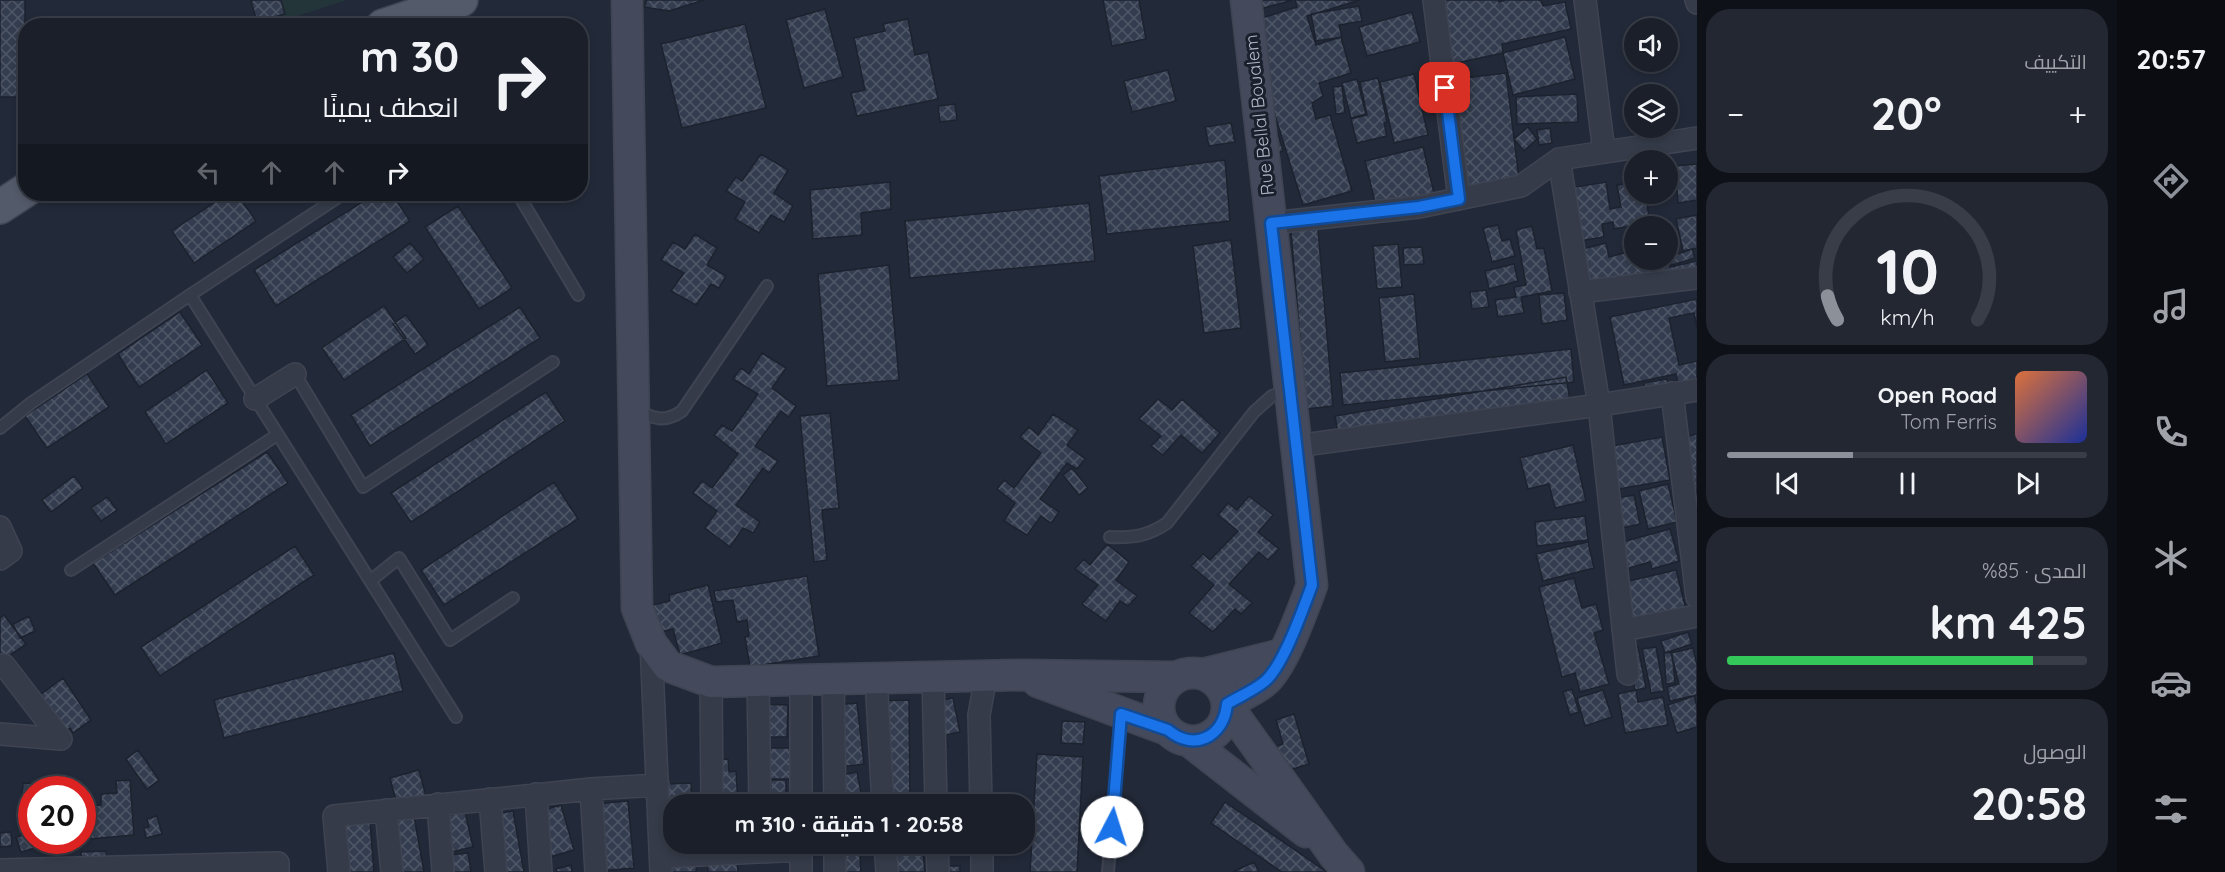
<!DOCTYPE html>
<html lang="ar">
<meta charset="utf-8">
<style>
:root{--surface:#1a1f2a;--page:#232732;--text:#f1f3f6;--muted:#9fa2a8;--line:#383d47;--accent:#8c9099}
body{margin:0;font-family:Quicksand,Cairo,sans-serif;background:var(--page);color:var(--text);direction:rtl;height:100vh;display:flex;flex-direction:column;font-size:22px;white-space:nowrap}
*{box-sizing:border-box;margin:0}
p{font-size:20px;color:var(--muted)}
.icon{flex:none;width:33px;height:33px;fill:none;stroke:currentColor;stroke-width:2;stroke-linecap:round;stroke-linejoin:round}
.map{position:relative;flex:1;overflow:hidden;direction:ltr}
.sheet{display:flex;flex-direction:column;gap:9px;padding:9px;background:#0e1117;width:420px}
.sheet>*{flex:none}
.hud{position:absolute;left:18px;top:18px;width:570px;height:183px;border-radius:24px;box-shadow:0 3px 9px #0003,0 0 0 2px var(--line);direction:rtl;background:#1a1f2a;color:var(--text);overflow:hidden}
.controls{position:absolute;left:1624px;top:18px;display:grid;gap:12px}
.controls a{display:grid;place-items:center;width:54px;height:54px;border-radius:50%;background:var(--surface);box-shadow:0 3px 9px #0003,0 0 0 2px var(--line);font-size:30px}
.speed{position:absolute;left:18px;top:776px;display:flex;gap:12px;font-size:30px;font-weight:700;text-align:center}
.speed>*{display:grid;place-content:center;width:78px;height:78px;border-radius:50%;background:var(--surface);box-shadow:0 3px 9px #0003,0 0 0 2px var(--line);line-height:1}
.speed .limit{border:9px solid #d22;background:#fff;color:#111}
.pin{position:absolute;display:grid;place-items:center;width:51px;height:51px;color:#fff;margin:-26px;border-radius:12px;box-shadow:0 3px 9px #0006}
.me{position:absolute;width:66px;margin:-33px;rotate:5deg;stroke-linejoin:round;filter:drop-shadow(0 0 4px #0008)}
.turn{display:flex;align-items:center;gap:21px;height:126px;padding:0 30px;font-size:27px}
.turn .icon{width:78px;height:78px;stroke-width:2.5}
.turn b{display:block;font-size:42px;line-height:51px}
.lanes{display:flex;align-items:center;height:57px;padding:0 30px;background:#0003;justify-content:center;gap:30px;direction:ltr}
.lanes .off{opacity:.35}
.big{font-size:45px;font-weight:700;line-height:1.1}
.sheet .tile{flex:1;display:flex;flex-direction:column;justify-content:center;gap:9px;min-width:0;padding:0 21px;border-radius:24px;background:var(--page)}
.sheet .dial{align-items:center;gap:0}
.dial svg{height:156px;overflow:visible;fill:none;stroke:var(--line);stroke-width:7;stroke-linecap:round;text-anchor:middle}
.dial text{fill:var(--text);stroke:none}
.song{display:flex;align-items:center;gap:18px}
.cover{width:72px;height:72px;border-radius:9px;background:linear-gradient(135deg,hsl(20 70% 55%),hsl(230 70% 35%))}
.played{height:6px;border-radius:3px;background:linear-gradient(90deg,var(--accent) 35%,var(--line) 35%)}
.keys{display:flex;justify-content:space-around;direction:ltr}
.heat{display:flex;justify-content:space-between;align-items:center;font-size:33px;direction:ltr}
.charge{height:9px;border-radius:4px;background:linear-gradient(90deg,#34c759 85%,var(--line) 0)}
.trip{position:absolute;left:663px;top:794px;width:372px;height:60px;border-radius:24px;background:var(--surface);box-shadow:0 3px 9px #0003,0 0 0 2px var(--line);font-weight:700;line-height:60px;text-align:center;direction:rtl}
main{display:flex;flex:1;min-height:0}
.menu{display:flex;flex-direction:column;width:108px;justify-content:space-around;align-items:center;background:#0a0c11;color:var(--muted)}
.menu .icon{width:42px;height:42px}
.menu .on{color:var(--accent)}
.menu b{font-size:27px;color:var(--text)}
.map>svg:first-child{display:block}
.park{fill:#243539}
.building{fill:url(#building-cross-hatch);stroke:#1d222f;stroke-width:1.5}
.lines{fill:none;stroke-linecap:round;stroke-linejoin:round}
.lane-casing{stroke:#3f4452;stroke-width:14}
.street-casing{stroke:#3f4452;stroke-width:24}
.secondary-casing{stroke:#3f4452;stroke-width:33}
.primary-casing{stroke:#3f4452;stroke-width:36}
.lane{stroke:#353b49;stroke-width:10}
.street{stroke:#353b49;stroke-width:21}
.secondary{stroke:#444a5c;stroke-width:30}
.primary{stroke:#535a69;stroke-width:33}
.route-casing{stroke:#114b97;stroke-width:15}
.route{stroke:#1a73e8;stroke-width:10}
.labels{text-anchor:middle;dominant-baseline:central;stroke-width:6;stroke-linejoin:round;paint-order:stroke}
.street-label{font-size:18px;fill:#b0b6c5;stroke:#1b202d}
</style>
<main>
<nav class="menu">
<b>20:57</b>
<svg class="icon on" aria-label="directions" viewBox="0 0 24 24"><path d="M12 3l9 9-9 9-9-9zM9 14v-3h6M13 9l2 2-2 2"/></svg>
<svg class="icon" aria-label="music" viewBox="0 0 24 24"><path d="M9 18V5l10-2v13"/><circle cx="6" cy="18" r="3"/><circle cx="16" cy="16" r="3"/></svg>
<svg class="icon" aria-label="phone" viewBox="0 0 24 24"><path d="M5 4h4l2 5-3 2q2 4 5 5l2-3 5 2v4C11 20 4 13 5 4z"/></svg>
<svg class="icon" aria-label="climate" viewBox="0 0 24 24"><path d="M12 3v18M4 7l16 10M4 17L20 7"/></svg>
<svg class="icon" aria-label="car" viewBox="0 0 24 24"><path d="M5 17H2v-5l4-1 3-4h7l3 4 3 1v5h-3M9 17h6M6 11h13"/><circle cx="7" cy="17" r="2"/><circle cx="17" cy="17" r="2"/></svg>
<svg class="icon" aria-label="filters" viewBox="0 0 24 24"><path d="M4 7h16M4 17h16"/><circle cx="9" cy="7" r="2"/><circle cx="15" cy="17" r="2"/></svg>
</nav>
<section class="sheet">
<div class="tile"><p>التكييف</p>
<div class="heat"><a>−</a><b class="big">20°</b><a>+</a></div>
</div>
<div class="tile dial"><svg viewBox="0 0 100 80">
<path d="M14 69A42 42 0 1 1 86 69"/>
<path d="M14 69A42 42 0 0 1 9 57" stroke="#8c9099"/>
<text x="50" y="56" font-size="32" font-weight="700">10</text>
<text x="50" y="72" font-size="11">km/h</text>
</svg></div>
<div class="tile">
<div class="song"><i class="cover"></i><div><b>Open Road</b><p>Tom Ferris</p></div></div>
<div class="played"></div>
<div class="keys"><svg class="icon" aria-label="previous" viewBox="0 0 24 24"><path d="M18 5L8 12l10 7zM5 5v14"/></svg><svg class="icon" aria-label="pause" viewBox="0 0 24 24"><path d="M8 5v14M16 5v14"/></svg><svg class="icon" aria-label="next" viewBox="0 0 24 24"><path d="M6 5l10 7-10 7zM19 5v14"/></svg></div>
</div>
<div class="tile"><p>المدى · 85%</p><b class="big">425 km</b><div class="charge"></div></div>
<div class="tile"><p>الوصول</p><b class="big">20:58</b></div>
</section>
<div class="map">
<svg width="1697" height="872" viewBox="0 0 1697 872">
<defs>
<pattern id="building-cross-hatch" width="8" height="8" patternUnits="userSpaceOnUse" patternTransform="scale(1.5)"><rect width="8" height="8" fill="#343d4f"/><path d="M0 0l8 8M0 8l8-8" fill="none" stroke="#4f5767"/></pattern>
</defs>
<rect width="100%" height="100%" fill="#222938"/>
<path class="park" d="M 260,0 L 347,0 L 266,26 Z"/>
<path class="building" d="M 0,0 L 25,0 L 25,97 L 0,97 Z
M 254,0 L 281,0 L 285,14 L 257,22 L 251,1 Z
M 647,0 L 704,0 L 669,11 L 644,7 Z
M 1103,0 L 1139,0 L 1146,39 L 1112,46 Z
M 1258,0 L 1293,0 L 1260,9 Z
M 1295,0 L 1360,0 L 1307,16 L 1316,45 L 1341,37 L 1351,73 L 1319,83 L 1323,96 L 1312,103 L 1316,119 L 1330,115 L 1352,191 L 1303,205 L 1246,23 L 1297,7 Z
M 1438,0 L 1498,0 L 1499,2 L 1505,0 L 1541,0 L 1543,6 L 1565,2 L 1571,29 L 1502,44 L 1503,53 L 1452,64 Z
M 1359,6 L 1362,21 L 1339,25 L 1342,37 L 1316,41 L 1311,14 Z
M 825,9 L 843,77 L 804,88 L 786,20 Z
M 1412,12 L 1420,42 L 1367,56 L 1359,27 Z
M 276,19 L 277,26 L 255,26 L 254,23 Z
M 908,19 L 915,55 L 928,52 L 938,99 L 857,116 L 851,93 L 865,90 L 854,38 L 885,31 L 883,24 Z
M 745,24 L 766,108 L 682,128 L 661,44 Z
M 1565,37 L 1575,79 L 1513,95 L 1503,53 Z
M 580,52 L 590,66 L 580,73 Z
M 1168,70 L 1176,101 L 1132,112 L 1124,81 Z
M 1506,73 L 1519,179 L 1458,187 L 1448,80 Z
M 1414,74 L 1428,135 L 1394,143 L 1380,82 Z
M 1378,78 L 1387,122 L 1384,123 L 1387,136 L 1357,143 L 1351,119 L 1367,115 L 1360,82 Z
M 1357,79 L 1366,114 L 1351,118 L 1342,83 Z
M 1342,86 L 1345,113 L 1336,114 L 1333,87 Z
M 1577,94 L 1578,122 L 1517,124 L 1516,97 Z
M 955,104 L 957,120 L 940,122 L 938,106 Z
M 1231,123 L 1235,142 L 1209,146 L 1205,127 Z
M 1528,127 L 1537,139 L 1524,151 L 1514,139 Z
M 1550,128 L 1552,143 L 1539,145 L 1537,130 Z
M 1278,134 L 1283,151 L 1274,154 L 1268,136 Z
M 1423,147 L 1434,193 L 1406,199 L 1409,216 L 1380,223 L 1365,161 Z
M 761,154 L 788,170 L 774,193 L 793,206 L 784,222 L 771,215 L 759,233 L 735,219 L 745,202 L 726,191 L 736,177 L 742,181 Z
M 1225,160 L 1230,221 L 1107,234 L 1099,176 Z
M 1697,164 L 1697,200 L 1678,203 L 1675,166 Z
M 890,182 L 891,209 L 861,213 L 862,235 L 813,239 L 810,190 Z
M 1606,182 L 1610,209 L 1621,207 L 1617,185 L 1635,182 L 1635,194 L 1645,194 L 1650,222 L 1614,229 L 1613,222 L 1602,224 L 1604,237 L 1579,241 L 1569,188 Z
M 227,194 L 237,194 L 256,221 L 194,263 L 172,231 Z
M 375,194 L 392,194 L 410,221 L 276,306 L 254,270 Z
M 1089,203 L 1095,261 L 910,278 L 905,221 Z
M 458,206 L 512,288 L 479,309 L 425,227 Z
M 1697,215 L 1697,248 L 1683,251 L 1676,219 Z
M 1498,225 L 1502,241 L 1510,239 L 1515,256 L 1492,262 L 1483,228 Z
M 1532,226 L 1537,249 L 1544,248 L 1552,291 L 1521,297 L 1524,313 L 1498,317 L 1495,300 L 1516,297 L 1514,287 L 1526,285 L 1516,230 Z
M 1318,229 L 1333,406 L 1306,409 L 1291,231 Z
M 695,234 L 717,248 L 707,265 L 726,276 L 719,288 L 711,284 L 696,305 L 671,291 L 684,273 L 661,260 L 673,242 L 685,249 Z
M 1635,239 L 1635,260 L 1668,258 L 1670,267 L 1697,261 L 1697,280 L 1587,301 L 1575,251 L 1606,243 L 1609,257 L 1628,252 L 1625,241 Z
M 1231,240 L 1241,328 L 1204,333 L 1193,246 Z
M 410,243 L 424,259 L 407,273 L 393,257 Z
M 1398,244 L 1402,287 L 1377,289 L 1373,246 Z
M 1422,247 L 1424,264 L 1404,265 L 1403,248 Z
M 1692,249 L 1695,258 L 1672,265 L 1669,257 Z
M 1514,264 L 1518,281 L 1489,289 L 1485,271 Z
M 889,265 L 899,380 L 827,386 L 818,274 Z
M 1486,290 L 1489,307 L 1472,309 L 1470,292 Z
M 1564,293 L 1567,320 L 1542,324 L 1539,295 Z
M 1414,294 L 1420,358 L 1385,362 L 1379,298 Z
M 1697,299 L 1697,328 L 1694,313 L 1669,318 L 1679,365 L 1697,361 L 1697,394 L 1681,397 L 1676,374 L 1624,385 L 1610,317 Z
M 384,306 L 406,338 L 344,380 L 322,348 Z
M 520,307 L 540,338 L 370,446 L 351,415 Z
M 180,312 L 202,345 L 139,387 L 118,354 Z
M 406,315 L 428,345 L 415,354 L 393,324 Z
M 1571,349 L 1574,382 L 1343,405 L 1340,373 Z
M 762,353 L 786,368 L 772,388 L 796,406 L 789,417 L 781,411 L 755,446 L 778,461 L 769,473 L 763,468 L 736,505 L 760,522 L 753,533 L 743,528 L 730,547 L 705,528 L 717,511 L 693,493 L 702,481 L 712,488 L 738,454 L 714,435 L 722,425 L 732,431 L 758,394 L 733,379 L 741,368 L 749,374 Z
M 207,370 L 228,403 L 166,444 L 145,412 Z
M 87,374 L 109,407 L 47,448 L 25,416 Z
M 1566,377 L 1571,406 L 1340,445 L 1335,416 Z
M 1667,379 L 1671,401 L 1649,406 L 1644,383 Z
M 546,392 L 565,421 L 411,522 L 391,493 Z
M 1158,399 L 1172,410 L 1182,399 L 1220,433 L 1202,453 L 1181,435 L 1163,455 L 1151,446 L 1161,436 L 1139,419 Z
M 830,413 L 839,508 L 822,510 L 827,560 L 814,562 L 800,416 Z
M 1053,414 L 1078,430 L 1067,445 L 1085,459 L 1077,469 L 1067,463 L 1040,499 L 1059,512 L 1051,523 L 1041,516 L 1027,535 L 1004,521 L 1015,503 L 997,489 L 1004,480 L 1014,488 L 1041,453 L 1020,437 L 1029,427 L 1038,435 Z
M 1697,434 L 1697,580 L 1673,440 Z
M 1662,437 L 1670,480 L 1613,490 L 1606,447 Z
M 1573,445 L 1586,501 L 1555,508 L 1549,484 L 1528,489 L 1520,458 Z
M 267,452 L 288,483 L 115,595 L 93,563 Z
M 1072,468 L 1088,488 L 1079,495 L 1063,475 Z
M 74,476 L 83,488 L 51,512 L 42,500 Z
M 554,482 L 578,519 L 444,605 L 421,570 Z
M 1668,484 L 1677,522 L 1648,529 L 1639,491 Z
M 1634,495 L 1640,524 L 1617,529 L 1611,499 Z
M 1249,496 L 1273,515 L 1258,532 L 1279,549 L 1268,560 L 1259,552 L 1229,584 L 1252,603 L 1241,614 L 1235,609 L 1213,632 L 1189,613 L 1214,585 L 1191,566 L 1203,554 L 1210,560 L 1238,531 L 1218,515 L 1228,503 L 1237,510 Z
M 107,497 L 117,510 L 101,521 L 91,508 Z
M 1585,516 L 1588,540 L 1537,546 L 1535,522 Z
M 1670,529 L 1679,561 L 1652,569 L 1650,562 L 1622,570 L 1615,544 Z
M 1588,542 L 1594,568 L 1543,581 L 1536,554 Z
M 1107,544 L 1129,562 L 1116,580 L 1137,596 L 1128,606 L 1120,601 L 1106,621 L 1082,604 L 1098,585 L 1075,569 L 1084,559 L 1090,565 Z
M 295,546 L 314,575 L 160,676 L 141,647 Z
M 1676,570 L 1689,621 L 1631,627 L 1620,583 Z
M 807,576 L 819,656 L 750,667 L 745,637 L 749,636 L 747,620 L 737,622 L 733,600 L 716,602 L 714,591 Z
M 1574,578 L 1582,608 L 1596,604 L 1603,630 L 1594,633 L 1609,684 L 1580,692 L 1575,673 L 1562,677 L 1539,587 Z
M 708,585 L 722,643 L 680,655 L 673,629 L 660,632 L 653,605 L 670,601 L 669,595 Z
M 4,615 L 26,644 L 0,662 L 0,618 Z
M 29,616 L 35,631 L 20,638 L 13,624 Z
M 1688,632 L 1692,644 L 1665,653 L 1661,641 Z
M 1638,647 L 1646,688 L 1635,690 L 1627,649 Z
M 1656,647 L 1664,691 L 1651,693 L 1642,649 Z
M 1693,648 L 1697,665 L 1697,695 L 1670,701 L 1667,687 L 1679,684 L 1671,653 Z
M 1672,652 L 1675,683 L 1666,684 L 1664,653 Z
M 394,653 L 403,691 L 224,738 L 214,700 Z
M 63,678 L 91,720 L 73,733 L 70,728 L 55,739 L 29,703 Z
M 1572,689 L 1579,712 L 1570,715 L 1563,692 Z
M 1603,690 L 1612,717 L 1585,726 L 1577,698 Z
M 1636,690 L 1638,702 L 1663,697 L 1668,725 L 1625,733 L 1618,694 Z
M 1694,696 L 1697,707 L 1697,727 L 1677,733 L 1668,705 Z
M 953,698 L 960,732 L 945,735 L 948,746 L 931,749 L 922,704 Z
M 909,700 L 910,800 L 876,801 L 875,701 Z
M 857,703 L 864,764 L 832,768 L 826,706 Z
M 756,704 L 788,705 L 787,737 L 756,737 Z
M 1294,714 L 1309,764 L 1270,776 L 1262,751 L 1283,744 L 1276,720 Z
M 1062,721 L 1085,722 L 1083,744 L 1061,743 Z
M 759,748 L 790,748 L 790,779 L 759,779 Z
M 138,750 L 159,780 L 147,789 L 126,759 Z
M 1037,754 L 1083,757 L 1077,872 L 1030,872 Z
M 728,759 L 729,772 L 736,771 L 738,804 L 710,804 L 707,761 Z
M 419,770 L 427,800 L 398,808 L 390,778 Z
M 857,772 L 862,798 L 831,804 L 826,778 Z
M 130,780 L 134,835 L 89,839 L 87,806 L 101,805 L 101,794 L 117,793 L 116,781 Z
M 771,780 L 786,780 L 786,804 L 771,804 Z
M 23,783 L 79,788 L 32,789 L 32,826 L 20,825 Z
M 691,783 L 692,804 L 674,804 L 674,840 L 670,840 L 666,784 Z
M 628,801 L 634,868 L 600,871 L 594,804 Z
M 1225,802 L 1327,872 L 1282,872 L 1211,823 Z
M 561,805 L 574,850 L 546,858 L 533,813 Z
M 513,811 L 524,872 L 495,872 L 485,816 Z
M 465,812 L 473,847 L 443,854 L 435,819 Z
M 157,816 L 162,834 L 146,838 L 144,828 L 149,827 L 147,819 Z
M 414,816 L 424,872 L 396,872 L 387,821 Z
M 370,822 L 374,872 L 344,872 L 340,825 Z
M 11,832 L 12,846 L 0,847 L 0,833 Z
M 32,833 L 32,840 L 37,840 L 39,847 L 21,852 L 16,837 Z
M 830,843 L 859,843 L 861,872 L 832,872 Z
M 885,843 L 922,843 L 925,872 L 882,872 Z
M 106,851 L 107,872 L 82,872 L 81,852 Z
M 468,853 L 471,872 L 441,872 L 440,856 Z
M 668,859 L 697,863 L 696,872 L 666,872 Z
M 737,860 L 738,872 L 708,872 L 707,862 Z
M 1254,862 L 1259,872 L 1233,872 Z
M 571,865 L 572,872 L 557,872 L 556,869 Z
M 946,866 L 960,866 L 960,872 L 930,872 Z"/>
<g class="lines">
<g class="lane-casing">
<path id="lane" d="M 343,194 L 190,295 L 456,717
M 518,194 L 578,295
M 295,374 L 363,487 L 553,362
M 636,409 C 653,419 665,423 682,411 L 767,286
M 0,428 L 31,403 L 190,295
M 1110,537 C 1133,538 1148,536 1167,523 L 1254,412 L 1272,396 L 1288,390
M 71,570 L 277,435
M 370,581 L 399,558 L 450,640 L 513,598
M 1108,872 L 1121,714"/>
</g>
<g class="street-casing">
<path id="street" d="M 1434,0 L 1459,199
M 1585,0 L 1604,152
M 1696,0 L 1697,3
M 1559,159 L 1599,405 L 1628,674
M 1271,223 L 1419,207 L 1521,186 L 1559,159 L 1697,138
M 1580,292 L 1697,278
M 1672,393 L 1697,597
M 255,399 L 295,374
M 1296,446 L 1599,405 L 1697,390
M 0,527 L 11,551 L 0,559
M 1623,630 L 1697,616
M 651,643 L 661,872
M 0,667 L 4,665 L 61,739 L 0,734
M 933,677 L 936,804
M 876,678 L 883,804
M 833,679 L 835,804
M 758,681 L 760,804
M 711,682 L 712,804
M 591,789 L 596,872
M 536,794 L 541,872
M 490,799 L 496,872
M 438,804 L 443,872
M 801,804 L 801,680
M 981,804 L 979,715 L 986,676
M 386,810 L 392,872
M 835,843 L 835,872
M 885,843 L 887,872
M 937,843 L 938,872
M 982,843 L 982,872
M 661,857 L 801,850
M 0,870 L 278,863 L 278,872
M 339,872 L 334,816 L 591,789 L 658,785
M 801,872 L 801,843"/>
</g>
<g class="secondary-casing">
<path id="secondary" d="M 627,0 L 637,608 L 651,643 L 668,666 L 711,682 L 1022,675 L 1176,677
M1159 707a34 34 0 1 1 68 0a34 34 0 1 1-68 0Z
M 1203,674 L 1283,654
M 1038,682 L 1168,730
M 1227,704 C 1238,697 1253,691 1264,682 C 1283,667 1303,609 1312,585 L 1246,0
M 1227,705 L 1334,855 L 1349,872
M 1189,741 L 1306,832"/>
</g>
<g class="primary-casing">
<path id="primary" d="M 383,26 L 461,0
M 0,207 L 26,190"/>
</g>
<use href="#lane" class="lane"/>
<use href="#street" class="street"/>
<use href="#secondary" class="secondary"/>
<use href="#primary" class="primary"/>
</g>
<g class="lines">
<g class="route-casing">
<path id="route" d="M 1112,827 L 1121,714 L 1168,730 C 1194,752 1224,737 1227,704 C 1238,697 1253,691 1264,682 C 1283,667 1303,609 1312,585 L 1271,223 L 1419,207 L 1459,199 L 1445,88"/>
</g>
<use href="#route" class="route"/>
</g>
<g class="labels">
<g class="street-label">
<text transform="translate(1259 115) rotate(-96)">Rue Bellal Boualem</text>
</g>
</g>
</svg>
<div class="controls">
<a><svg class="icon" aria-label="sound" viewBox="0 0 24 24"><path d="M4 9h4l5-4v14l-5-4H4zM17 9q2 3 0 6"/></svg></a>
<a><svg class="icon" aria-label="layers" viewBox="0 0 24 24"><path d="M12 4l9 5-9 5-9-5zM3 14l9 5 9-5"/></svg></a>
<a>+</a>
<a>−</a>
</div>
<div class="speed"><div class="limit">20</div></div>
<div class="pin" style="left:1445px;top:88px;background:#d93025"><svg class="icon" aria-label="arrive" viewBox="0 0 24 24"><path d="M6 21V4h12l-3 4 3 4H6"/></svg></div>
<svg class="me" style="left:1112px;top:827px" viewBox="-20 -20 40 40"><circle r="19" fill="#fff"/><path d="M0-13L10 11 0 6-10 11z" fill="#1a73e8"/></svg>
<div class="trip">20:58 · 1 دقيقة · 310 m</div>
<div class="hud">
<div class="turn"><svg class="icon" aria-label="right" viewBox="0 0 24 24"><path d="M7 20v-9h11M14 6l5 5-5 5"/></svg><div><b>30 m</b>انعطف يمينًا</div></div>
<div class="lanes"><svg class="icon off" aria-label="left" viewBox="0 0 24 24"><path d="M17 20v-9H6M10 6l-5 5 5 5"/></svg><svg class="icon off" aria-label="ahead" viewBox="0 0 24 24"><path d="M12 20V5M6 11l6-6 6 6"/></svg><svg class="icon off" aria-label="ahead" viewBox="0 0 24 24"><path d="M12 20V5M6 11l6-6 6 6"/></svg><svg class="icon" aria-label="right" viewBox="0 0 24 24"><path d="M7 20v-9h11M14 6l5 5-5 5"/></svg></div>
</div>
</div>
</main>
